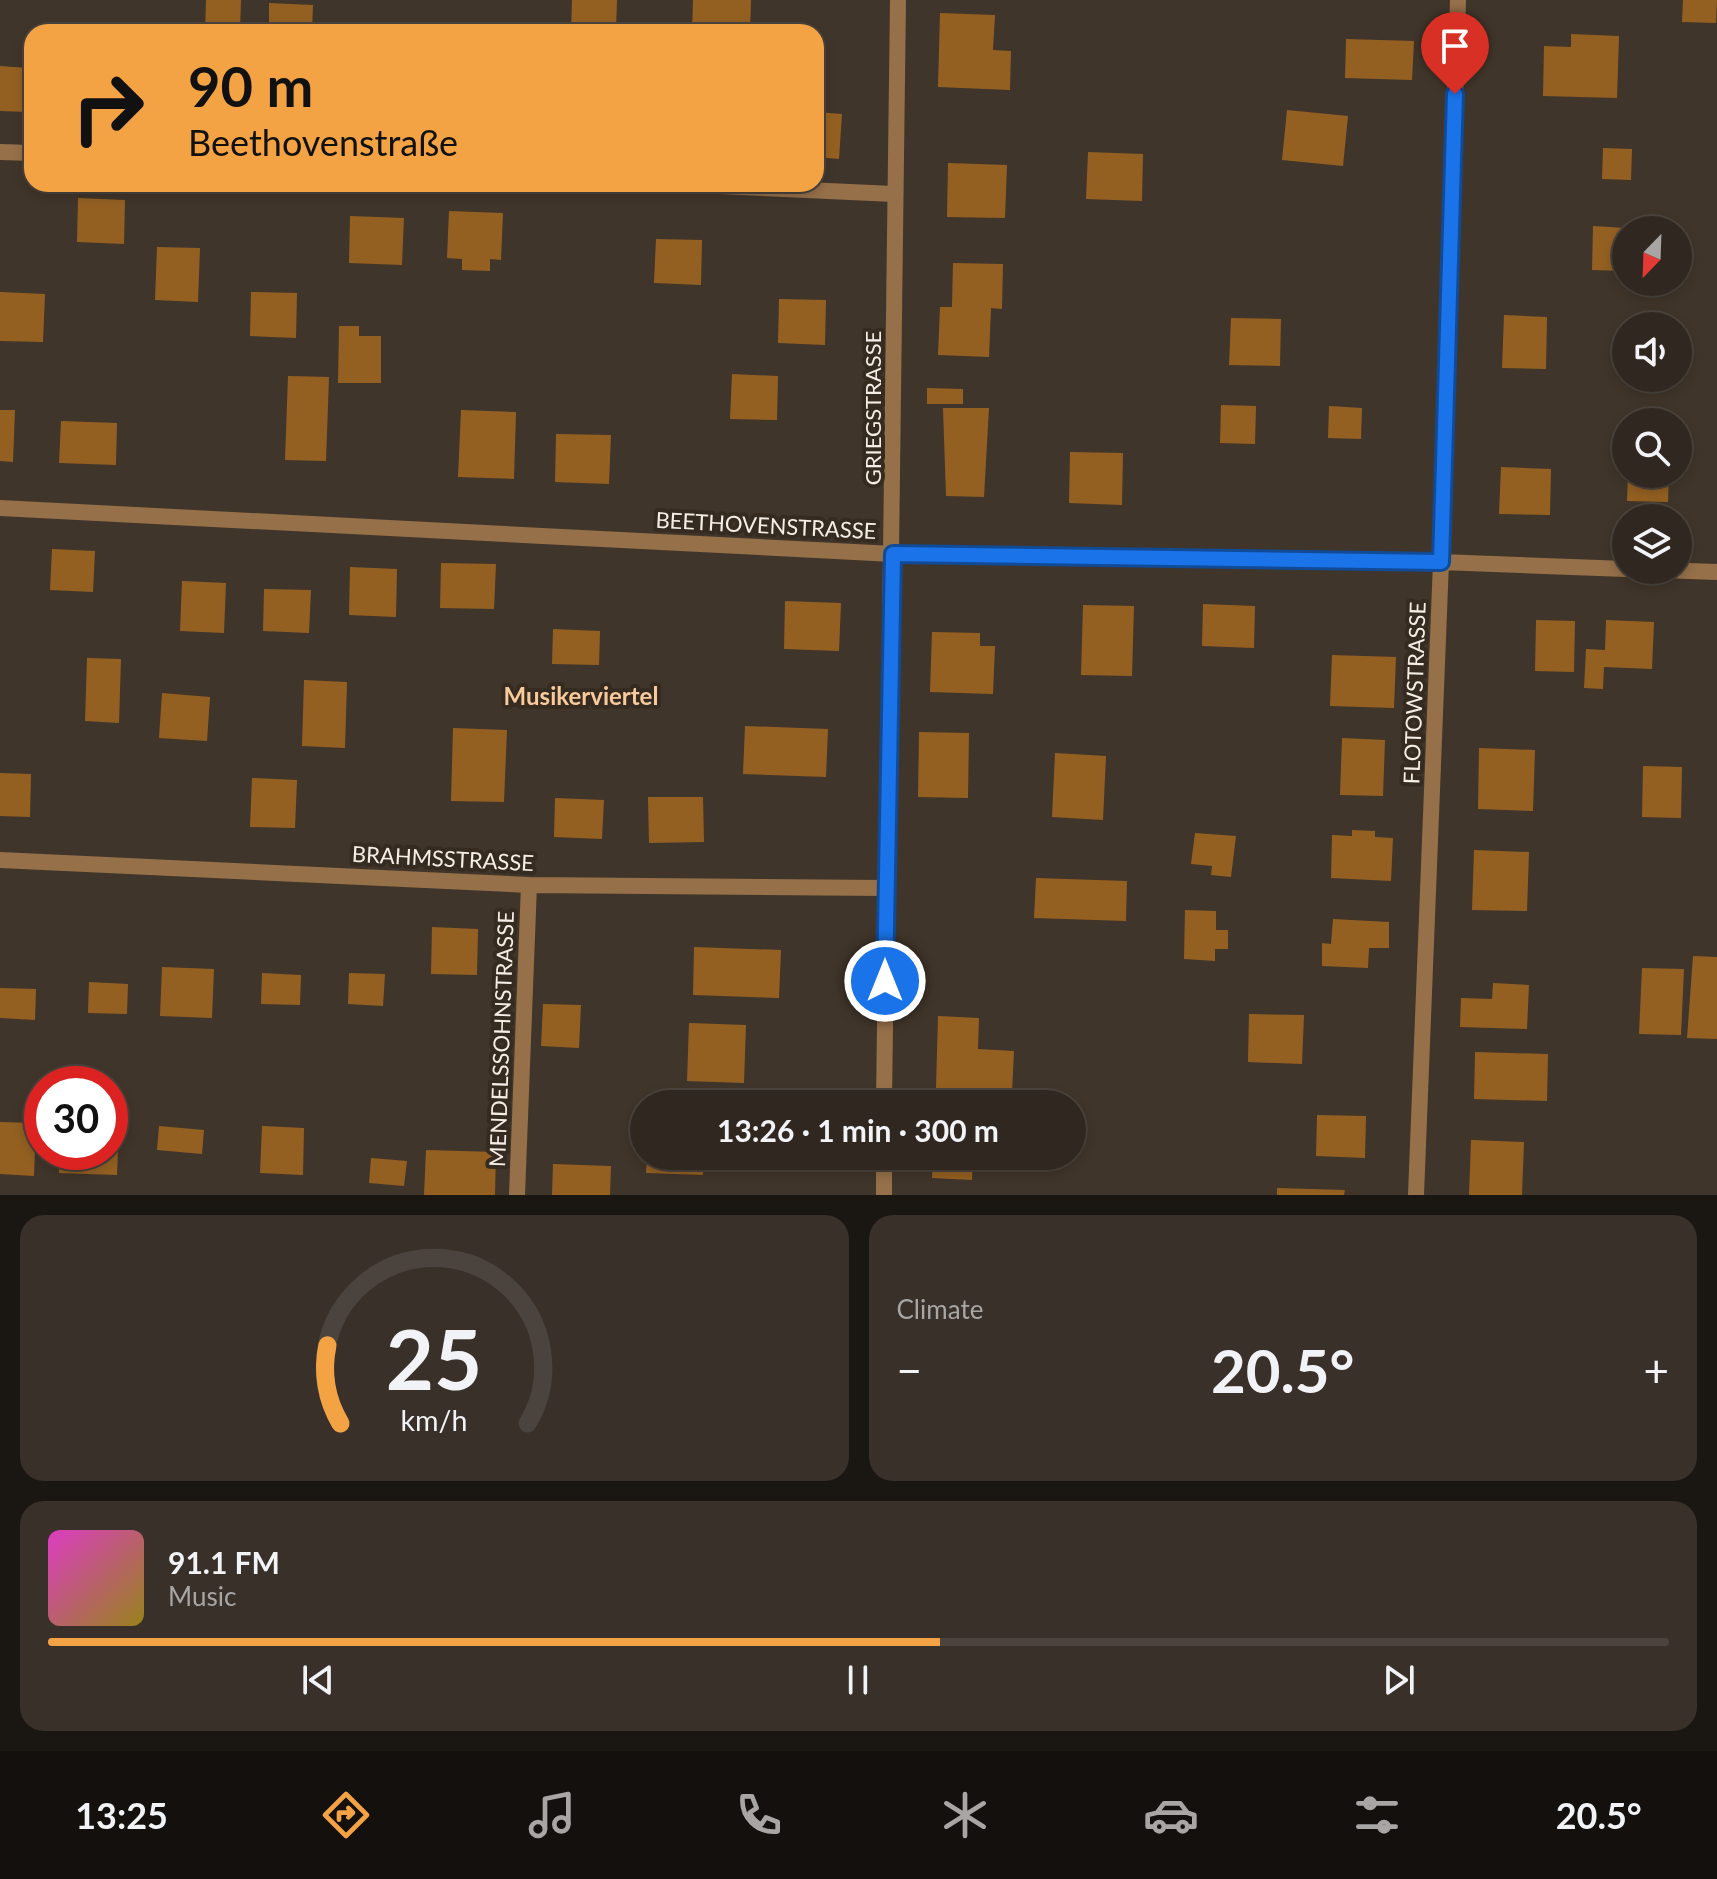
<!DOCTYPE html>
<meta charset="utf-8">
<style>
:root{--surface:#302820;--page:#383029;--text:#f1f3f6;--muted:#a8a6a5;--line:#4b443e;--accent:#f4a344}
body{margin:0;font-family:Lato,sans-serif;background:var(--page);color:var(--text);height:100vh;display:flex;flex-direction:column;font-size:30px;white-space:nowrap}
*{box-sizing:border-box;margin:0}
p{font-size:26px;color:var(--muted)}
.icon{flex:none;width:44px;height:44px;fill:none;stroke:currentColor;stroke-width:2;stroke-linecap:round;stroke-linejoin:round}
.map{position:relative;height:1195px;overflow:hidden}
.panel{display:flex;flex-direction:column;gap:20px;padding:20px;background:#1a1612;flex:1}
.panel>*{flex:none}
.hud{position:absolute;left:24px;top:24px;width:800px;height:168px;border-radius:24px;box-shadow:0 4px 12px #0003,0 0 0 2px var(--line);background:#f4a344;color:#111;overflow:hidden}
.needle{width:52px;rotate:203deg}
.buttons{position:absolute;left:1612px;top:216px;display:grid;gap:16px}
.buttons a{display:grid;place-items:center;width:80px;height:80px;border-radius:50%;background:var(--surface);box-shadow:0 4px 12px #0003,0 0 0 2px var(--line);font-size:40px}
.speed{position:absolute;left:24px;top:1066px;display:flex;gap:16px;font-size:40px;font-weight:700;text-align:center}
.speed>*{display:grid;place-content:center;width:104px;height:104px;border-radius:50%;background:var(--surface);box-shadow:0 4px 12px #0003,0 0 0 2px var(--line);line-height:1}
.speed .limit{border:12px solid #d22;background:#fff;color:#111}
.pin{position:absolute;display:grid;place-items:center;width:68px;height:68px;color:#fff;margin:-82px -34px;border-radius:50% 50% 50% 0;rotate:-45deg;box-shadow:0 0 8px #0007}
.pin .icon{rotate:45deg}
.me{position:absolute;width:88px;margin:-44px;rotate:0deg;stroke-linejoin:round;filter:drop-shadow(0 0 6px #0008)}
.turn{display:flex;align-items:center;gap:28px;height:168px;padding:0 32px;font-size:36px}
.turn .icon{width:104px;height:104px;stroke-width:2.5}
.turn b{display:block;font-size:56px;line-height:68px}
.big{font-size:60px;font-weight:700;line-height:1.1}
.panel .tile{flex:1;display:flex;flex-direction:column;justify-content:center;gap:12px;min-width:0;padding:0 28px;border-radius:24px;background:var(--page)}
.panel .dial{align-items:center;gap:0}
.dial svg{height:208px;overflow:visible;fill:none;stroke:var(--line);stroke-width:7;stroke-linecap:round;text-anchor:middle}
.dial text{fill:var(--text);stroke:none}
.song{display:flex;align-items:center;gap:24px}
.cover{width:96px;height:96px;border-radius:12px;background:linear-gradient(135deg,hsl(310 70% 55%),hsl(50 70% 35%))}
.played{height:8px;border-radius:4px;background:linear-gradient(90deg,var(--accent) 55%,var(--line) 55%)}
.keys{display:flex;justify-content:space-around;direction:ltr}
.heat{display:flex;justify-content:space-between;align-items:center;font-size:44px;direction:ltr}
.panel .tiles{flex:1;display:grid;gap:20px;grid-template-columns:1fr 1fr}
.tile:last-child{grid-column:span 2}
.trip{position:absolute;left:630px;top:1090px;width:456px;height:80px;border-radius:40px;background:var(--surface);box-shadow:0 4px 12px #0003,0 0 0 2px var(--line);font-weight:700;line-height:80px;text-align:center}
.tabs{display:flex;height:128px;justify-content:space-around;align-items:center;background:#13100d;color:var(--muted)}
.tabs .icon{width:56px;height:56px}
.tabs .selected{color:var(--accent)}
.tabs b{font-size:36px;color:var(--text)}
.map>svg:first-child{display:block}
.building{fill:#946022}
.lines{fill:none;stroke-linecap:round;stroke-linejoin:round}
.minor{stroke:#967049;stroke-width:16}
.route-casing{stroke:#114b97;stroke-width:20}
.route{stroke:#1a73e8;stroke-width:14}
.labels{text-anchor:middle;dominant-baseline:central;stroke-width:8;stroke-linejoin:round;paint-order:stroke}
.street-label{font-size:22px;fill:#f5eee7;stroke:#362b20}
.neighbourhood-label{font-size:24px;font-weight:bold;fill:#f9cb9c;stroke:#362b20}
</style>
<div class="map">
<svg width="1717" height="1195" viewBox="0 0 1717 1195">
<rect width="100%" height="100%" fill="#40352a"/>
<path class="building" d="M 206,0 L 241,0 L 240,32 L 205,32 Z
M 572,0 L 617,0 L 616,32 L 571,32 Z
M 693,0 L 751,0 L 750,32 L 692,32 Z
M 1683,0 L 1717,0 L 1716,23 L 1682,22 Z
M 269,3 L 313,5 L 312,32 L 269,32 Z
M 940,13 L 995,15 L 993,50 L 1011,51 L 1010,90 L 938,87 Z
M 1571,34 L 1619,36 L 1617,98 L 1543,96 L 1544,46 L 1571,47 Z
M 1346,39 L 1414,41 L 1412,80 L 1345,78 Z
M 0,66 L 28,68 L 27,112 L 0,111 Z
M 1287,110 L 1348,116 L 1343,166 L 1282,160 Z
M 816,112 L 842,114 L 839,159 L 816,157 Z
M 1603,148 L 1632,149 L 1631,180 L 1602,179 Z
M 1088,152 L 1143,154 L 1142,201 L 1086,199 Z
M 948,163 L 1007,165 L 1005,218 L 947,217 Z
M 78,198 L 125,200 L 124,244 L 77,242 Z
M 449,211 L 503,213 L 501,260 L 490,259 L 490,271 L 462,270 L 462,259 L 447,258 Z
M 350,216 L 404,218 L 402,265 L 349,263 Z
M 1593,226 L 1626,228 L 1626,271 L 1592,270 Z
M 656,239 L 702,240 L 701,285 L 654,283 Z
M 157,247 L 200,248 L 198,302 L 155,300 Z
M 953,263 L 1003,264 L 1002,309 L 991,308 L 989,357 L 938,355 L 940,307 L 952,307 Z
M 0,292 L 45,294 L 43,342 L 0,341 Z
M 251,292 L 297,293 L 296,338 L 250,336 Z
M 779,299 L 826,300 L 825,345 L 778,343 Z
M 1504,315 L 1547,317 L 1546,369 L 1502,368 Z
M 1231,318 L 1281,319 L 1280,366 L 1229,365 Z
M 339,326 L 359,326 L 359,336 L 381,336 L 381,383 L 338,383 Z
M 732,374 L 778,376 L 777,420 L 730,419 Z
M 288,376 L 329,377 L 326,461 L 285,460 Z
M 927,388 L 963,389 L 963,404 L 927,404 Z
M 1221,405 L 1256,406 L 1255,444 L 1220,443 Z
M 1329,406 L 1362,408 L 1361,439 L 1328,438 Z
M 943,408 L 989,408 L 984,497 L 946,496 Z
M 0,410 L 15,410 L 13,462 L 0,461 Z
M 461,410 L 516,412 L 514,479 L 458,477 Z
M 61,421 L 117,423 L 116,465 L 59,463 Z
M 556,434 L 611,435 L 609,484 L 555,482 Z
M 1070,452 L 1123,453 L 1122,505 L 1069,503 Z
M 1501,467 L 1551,469 L 1550,515 L 1499,514 Z
M 1628,474 L 1669,474 L 1668,502 L 1627,501 Z
M 52,549 L 95,551 L 93,592 L 50,590 Z
M 441,563 L 496,564 L 494,609 L 440,608 Z
M 350,567 L 397,569 L 396,617 L 349,615 Z
M 182,581 L 226,583 L 224,633 L 180,631 Z
M 264,589 L 311,590 L 309,633 L 263,631 Z
M 785,601 L 841,603 L 839,651 L 784,649 Z
M 1203,604 L 1255,606 L 1254,648 L 1202,646 Z
M 1083,605 L 1134,606 L 1132,676 L 1081,675 Z
M 1536,620 L 1575,621 L 1574,672 L 1535,671 Z
M 1606,620 L 1654,622 L 1652,669 L 1604,667 L 1603,689 L 1584,688 L 1586,649 L 1605,650 Z
M 553,629 L 600,631 L 599,665 L 552,664 Z
M 932,632 L 980,633 L 980,646 L 995,646 L 993,694 L 930,692 Z
M 1332,655 L 1396,657 L 1394,708 L 1330,706 Z
M 87,658 L 121,659 L 119,723 L 85,721 Z
M 304,680 L 347,682 L 345,748 L 302,746 Z
M 162,693 L 210,697 L 207,741 L 159,738 Z
M 745,726 L 828,729 L 826,777 L 743,774 Z
M 453,728 L 507,730 L 504,802 L 451,801 Z
M 919,732 L 969,733 L 968,798 L 918,797 Z
M 1342,738 L 1385,740 L 1383,796 L 1340,795 Z
M 1479,748 L 1535,750 L 1533,811 L 1478,809 Z
M 1055,753 L 1106,756 L 1103,820 L 1052,817 Z
M 1643,766 L 1682,767 L 1681,818 L 1642,817 Z
M 0,773 L 31,774 L 30,817 L 0,816 Z
M 252,778 L 297,780 L 295,828 L 250,827 Z
M 648,797 L 703,797 L 704,842 L 649,843 Z
M 555,798 L 604,800 L 602,839 L 554,837 Z
M 1352,830 L 1375,831 L 1375,837 L 1393,838 L 1391,881 L 1331,878 L 1332,835 L 1352,836 Z
M 1195,833 L 1236,836 L 1231,877 L 1211,875 L 1212,866 L 1191,864 Z
M 1474,850 L 1529,852 L 1527,911 L 1472,910 Z
M 1036,878 L 1127,881 L 1126,921 L 1034,918 Z
M 1185,910 L 1216,911 L 1216,930 L 1228,930 L 1228,949 L 1215,949 L 1215,961 L 1184,959 Z
M 1333,919 L 1389,922 L 1389,948 L 1369,948 L 1368,968 L 1322,966 L 1322,943 L 1331,944 Z
M 432,927 L 478,929 L 477,975 L 431,974 Z
M 694,947 L 781,950 L 779,998 L 693,995 Z
M 1693,956 L 1717,957 L 1717,1039 L 1687,1038 Z
M 162,967 L 214,969 L 212,1018 L 160,1016 Z
M 1642,968 L 1684,969 L 1681,1035 L 1639,1034 Z
M 262,973 L 301,975 L 300,1005 L 261,1004 Z
M 349,973 L 385,974 L 383,1006 L 348,1004 Z
M 89,982 L 128,984 L 127,1014 L 88,1013 Z
M 1493,983 L 1529,985 L 1527,1029 L 1460,1027 L 1461,998 L 1492,999 Z
M 0,988 L 36,989 L 35,1020 L 0,1018 Z
M 543,1004 L 581,1005 L 579,1048 L 541,1046 Z
M 1249,1014 L 1304,1015 L 1302,1064 L 1248,1062 Z
M 938,1016 L 979,1018 L 978,1049 L 1014,1051 L 1012,1092 L 936,1088 Z
M 689,1023 L 746,1025 L 744,1083 L 687,1081 Z
M 1475,1052 L 1548,1054 L 1547,1101 L 1474,1099 Z
M 1317,1115 L 1366,1116 L 1365,1158 L 1316,1156 Z
M 0,1122 L 36,1123 L 34,1176 L 0,1174 Z
M 110,1125 L 119,1125 L 117,1175 L 59,1173 L 60,1152 L 110,1152 Z
M 159,1126 L 204,1130 L 202,1154 L 157,1150 Z
M 262,1126 L 304,1128 L 303,1175 L 260,1173 Z
M 1471,1140 L 1524,1142 L 1522,1195 L 1469,1195 Z
M 426,1150 L 496,1152 L 495,1195 L 424,1195 Z
M 647,1156 L 704,1156 L 703,1175 L 646,1173 Z
M 933,1156 L 973,1156 L 972,1180 L 932,1178 Z
M 371,1158 L 407,1161 L 404,1186 L 369,1183 Z
M 553,1164 L 611,1166 L 610,1195 L 552,1195 Z
M 1277,1188 L 1345,1190 L 1344,1195 L 1277,1195 Z"/>
<g class="lines">
<path class="minor" d="M 0,152 L 32,153
M 676,184 L 894,194
M 0,508 L 893,554 L 1441,562 L 1626,569
M 1662,570 L 1717,572
M 0,860 L 529,885 L 885,888
M 884,1104 L 898,0
M 517,1195 L 529,885
M 884,1195 L 884,1156
M 1416,1195 L 1441,562 L 1458,0"/>
</g>
<g class="lines">
<g class="route-casing">
<path id="route" d="M 885,981 L 893,554 L 1441,562 L 1455,94"/>
</g>
<use href="#route" class="route"/>
</g>
<g class="labels">
<g class="street-label">
<text transform="translate(872 408) rotate(-90)">GRIEGSTRASSE</text>
<text transform="translate(766 525) rotate(3)">BEETHOVENSTRASSE</text>
<text transform="translate(1414 693) rotate(-88)">FLOTOWSTRASSE</text>
<text transform="translate(443 858) rotate(3)">BRAHMSSTRASSE</text>
<text transform="translate(501 1039) rotate(-88)">MENDELSSOHNSTRASSE</text>
</g>
<g class="neighbourhood-label">
<text x="581" y="695">Musikerviertel</text>
</g>
</g>
</svg>
<div class="buttons">
<a><svg class="needle" viewBox="-14 -14 28 28"><path d="M0-13l5 13h-10z" fill="#e53935"/><path d="M0 13l5-13h-10z" fill="#a8a6a5"/></svg></a>
<a><svg class="icon" aria-label="sound" viewBox="0 0 24 24"><path d="M4 9h4l5-4v14l-5-4H4zM17 9q2 3 0 6"/></svg></a>
<a><svg class="icon" aria-label="search" viewBox="0 0 24 24"><circle cx="10" cy="10" r="6"/><path d="M15 15l6 6"/></svg></a>
<a><svg class="icon" aria-label="layers" viewBox="0 0 24 24"><path d="M12 4l9 5-9 5-9-5zM3 14l9 5 9-5"/></svg></a>
</div>
<div class="speed"><div class="limit">30</div></div>
<div class="pin" style="left:1455px;top:94px;background:#d93025"><svg class="icon" aria-label="arrive" viewBox="0 0 24 24"><path d="M6 21V4h12l-3 4 3 4H6"/></svg></div>
<svg class="me" style="left:885px;top:981px" viewBox="-20 -20 40 40"><circle r="17" fill="#1a73e8" stroke="#fff" stroke-width="3"/><path d="M0-11L8 9 0 5-8 9z" fill="#fff"/></svg>
<div class="trip">13:26 · 1 min · 300 m</div>
<div class="hud">
<div class="turn"><svg class="icon" aria-label="right" viewBox="0 0 24 24"><path d="M7 20v-9h11M14 6l5 5-5 5"/></svg><div><b>90 m</b>Beethovenstraße</div></div>
</div>
</div>
<section class="panel">
<div class="tiles">
<div class="tile dial"><svg viewBox="0 0 100 80">
<path d="M14 69A42 42 0 1 1 86 69"/>
<path d="M14 69A42 42 0 0 1 9 39" stroke="#f4a344"/>
<text x="50" y="56" font-size="32" font-weight="700">25</text>
<text x="50" y="72" font-size="11">km/h</text>
</svg></div>
<div class="tile"><p>Climate</p>
<div class="heat"><a>−</a><b class="big">20.5°</b><a>+</a></div>
</div>
<div class="tile">
<div class="song"><i class="cover"></i><div><b>91.1 FM</b><p>Music</p></div></div>
<div class="played"></div>
<div class="keys"><svg class="icon" aria-label="previous" viewBox="0 0 24 24"><path d="M18 5L8 12l10 7zM5 5v14"/></svg><svg class="icon" aria-label="pause" viewBox="0 0 24 24"><path d="M8 5v14M16 5v14"/></svg><svg class="icon" aria-label="next" viewBox="0 0 24 24"><path d="M6 5l10 7-10 7zM19 5v14"/></svg></div>
</div>
</div>
</section>
<nav class="tabs">
<b>13:25</b>
<svg class="icon selected" aria-label="directions" viewBox="0 0 24 24"><path d="M12 3l9 9-9 9-9-9zM9 14v-3h6M13 9l2 2-2 2"/></svg>
<svg class="icon" aria-label="music" viewBox="0 0 24 24"><path d="M9 18V5l10-2v13"/><circle cx="6" cy="18" r="3"/><circle cx="16" cy="16" r="3"/></svg>
<svg class="icon" aria-label="phone" viewBox="0 0 24 24"><path d="M5 4h4l2 5-3 2q2 4 5 5l2-3 5 2v4C11 20 4 13 5 4z"/></svg>
<svg class="icon" aria-label="climate" viewBox="0 0 24 24"><path d="M12 3v18M4 7l16 10M4 17L20 7"/></svg>
<svg class="icon" aria-label="car" viewBox="0 0 24 24"><path d="M5 17H2v-5l4-1 3-4h7l3 4 3 1v5h-3M9 17h6M6 11h13"/><circle cx="7" cy="17" r="2"/><circle cx="17" cy="17" r="2"/></svg>
<svg class="icon" aria-label="filters" viewBox="0 0 24 24"><path d="M4 7h16M4 17h16"/><circle cx="9" cy="7" r="2"/><circle cx="15" cy="17" r="2"/></svg>
<b>20.5°</b>
</nav>
